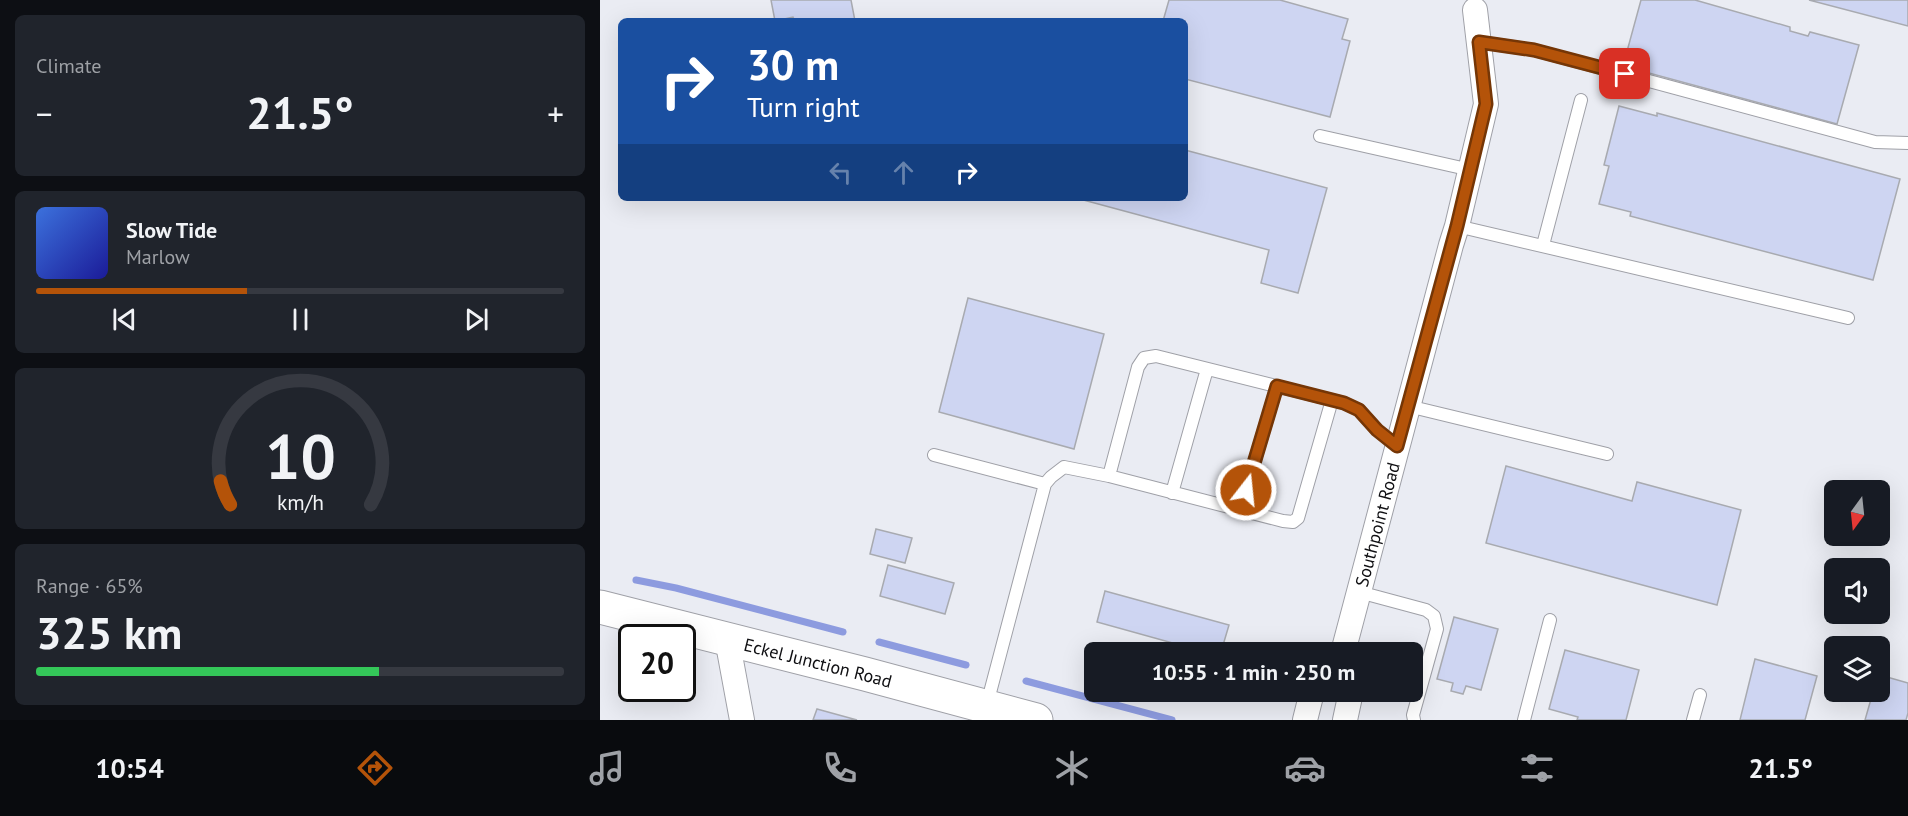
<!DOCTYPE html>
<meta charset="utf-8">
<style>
:root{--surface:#171b24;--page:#20242c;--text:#f1f3f6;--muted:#9ea1a6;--line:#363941;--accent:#b45309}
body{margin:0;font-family:"PT Sans",sans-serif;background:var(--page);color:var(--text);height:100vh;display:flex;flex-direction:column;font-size:22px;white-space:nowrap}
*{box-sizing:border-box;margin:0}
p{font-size:20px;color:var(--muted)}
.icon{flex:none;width:33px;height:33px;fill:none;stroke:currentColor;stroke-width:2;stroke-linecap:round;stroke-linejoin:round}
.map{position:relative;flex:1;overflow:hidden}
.details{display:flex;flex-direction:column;gap:15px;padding:15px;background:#0d0f14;width:600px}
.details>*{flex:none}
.top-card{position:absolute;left:18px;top:18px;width:570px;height:183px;border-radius:9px;box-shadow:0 6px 24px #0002;background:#1a4fa0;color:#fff;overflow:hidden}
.needle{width:39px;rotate:195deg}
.tools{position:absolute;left:1224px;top:480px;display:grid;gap:12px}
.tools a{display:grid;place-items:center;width:66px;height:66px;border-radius:9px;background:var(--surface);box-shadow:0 6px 24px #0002;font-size:30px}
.speed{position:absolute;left:18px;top:624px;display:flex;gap:12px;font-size:30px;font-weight:700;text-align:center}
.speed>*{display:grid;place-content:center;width:78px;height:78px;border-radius:50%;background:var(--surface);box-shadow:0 6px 24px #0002;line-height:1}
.speed .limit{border:3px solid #111;border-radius:9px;background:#fff;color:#111}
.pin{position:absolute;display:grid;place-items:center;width:51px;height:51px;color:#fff;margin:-26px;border-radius:12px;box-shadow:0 3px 9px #0006}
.me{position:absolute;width:66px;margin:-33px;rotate:16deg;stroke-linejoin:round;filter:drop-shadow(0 0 4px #0008)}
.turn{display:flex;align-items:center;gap:21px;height:126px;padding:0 30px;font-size:27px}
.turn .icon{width:78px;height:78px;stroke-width:2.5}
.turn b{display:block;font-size:42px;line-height:51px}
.lanes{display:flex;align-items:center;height:57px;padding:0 30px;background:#0003;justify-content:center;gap:30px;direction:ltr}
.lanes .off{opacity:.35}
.big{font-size:45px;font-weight:600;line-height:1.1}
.details .tile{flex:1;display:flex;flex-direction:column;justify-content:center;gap:9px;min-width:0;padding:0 21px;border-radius:9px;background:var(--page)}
.details .dial{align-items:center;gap:0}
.dial svg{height:156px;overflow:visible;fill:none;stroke:var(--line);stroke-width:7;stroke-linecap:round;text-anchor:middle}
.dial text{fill:var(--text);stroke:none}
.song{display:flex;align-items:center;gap:18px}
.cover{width:72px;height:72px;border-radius:9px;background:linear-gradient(135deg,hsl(220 70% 55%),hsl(240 70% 35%))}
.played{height:6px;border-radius:3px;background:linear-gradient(90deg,var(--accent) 40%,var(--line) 40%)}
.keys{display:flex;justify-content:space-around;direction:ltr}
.heat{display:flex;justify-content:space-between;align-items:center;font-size:33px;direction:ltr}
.charge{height:9px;border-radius:4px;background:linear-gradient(90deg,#34c759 65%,var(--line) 0)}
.trip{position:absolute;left:484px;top:642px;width:339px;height:60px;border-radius:9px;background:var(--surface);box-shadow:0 6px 24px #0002;font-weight:600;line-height:60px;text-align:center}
.menu{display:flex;height:96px;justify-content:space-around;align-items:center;background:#090b0e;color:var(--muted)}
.menu .icon{width:42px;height:42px}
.menu .on{color:var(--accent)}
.menu b{font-size:27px;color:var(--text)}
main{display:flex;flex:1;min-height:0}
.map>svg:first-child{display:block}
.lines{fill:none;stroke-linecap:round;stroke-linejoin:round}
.stream{stroke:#8d9bdf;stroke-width:7}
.building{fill:#ced5f2;stroke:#a8aab0;stroke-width:1.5}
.lane-casing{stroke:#9fa0a7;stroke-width:14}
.street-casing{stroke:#9fa0a7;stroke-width:26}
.secondary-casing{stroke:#9fa0a7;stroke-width:35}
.lane{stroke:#fff;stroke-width:12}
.street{stroke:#fff;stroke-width:24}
.secondary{stroke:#fff;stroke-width:33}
.route-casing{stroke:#753606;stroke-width:15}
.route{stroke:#b45309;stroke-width:10}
.labels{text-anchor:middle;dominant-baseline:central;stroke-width:6;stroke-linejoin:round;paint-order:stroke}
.street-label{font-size:18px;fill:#0f0f12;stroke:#fff}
</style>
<main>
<section class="details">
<div class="tile"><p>Climate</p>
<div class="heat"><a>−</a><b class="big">21.5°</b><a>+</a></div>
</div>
<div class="tile">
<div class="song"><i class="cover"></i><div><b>Slow Tide</b><p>Marlow</p></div></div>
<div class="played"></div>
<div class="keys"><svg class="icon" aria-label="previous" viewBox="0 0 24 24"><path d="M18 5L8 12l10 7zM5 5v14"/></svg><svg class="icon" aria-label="pause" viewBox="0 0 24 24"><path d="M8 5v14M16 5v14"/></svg><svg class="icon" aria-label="next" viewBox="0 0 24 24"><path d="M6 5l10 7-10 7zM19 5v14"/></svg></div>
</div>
<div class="tile dial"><svg viewBox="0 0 100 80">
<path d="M14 69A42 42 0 1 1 86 69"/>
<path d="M14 69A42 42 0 0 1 9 57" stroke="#b45309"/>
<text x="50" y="56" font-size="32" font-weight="700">10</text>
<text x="50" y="72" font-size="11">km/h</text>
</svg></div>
<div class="tile"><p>Range · 65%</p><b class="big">325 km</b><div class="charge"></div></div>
</section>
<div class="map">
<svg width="1308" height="720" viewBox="0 0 1308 720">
<rect width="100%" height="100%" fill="#eaecf3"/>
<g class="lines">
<path class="stream" d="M 36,580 L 76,588 L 243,632
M 279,642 L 366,665
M 426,681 L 572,720"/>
</g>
<path class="building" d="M 171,0 L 251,0 L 255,21 L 195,21 L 193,17 L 175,21 Z
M 569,0 L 680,0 L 748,19 L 742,39 L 750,41 L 730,117 L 585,79 L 585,21 L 563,21 Z
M 1041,0 L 1095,0 L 1190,27 L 1190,31 L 1208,36 L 1210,32 L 1259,45 L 1237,124 L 1023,66 Z
M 1209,0 L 1308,0 L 1308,26 Z
M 1019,106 L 1057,116 L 1057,113 L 1300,179 L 1273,280 L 1030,216 L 1031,212 L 999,204 L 1009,166 L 1004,165 Z
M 585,150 L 727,188 L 698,293 L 661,283 L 669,250 L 476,198 L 585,198 Z
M 368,298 L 504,334 L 474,449 L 339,412 Z
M 906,466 L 1032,501 L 1037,482 L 1141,510 L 1117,605 L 886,543 Z
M 276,529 L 312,538 L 305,563 L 270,554 Z
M 288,565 L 354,583 L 345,614 L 280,596 Z
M 505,591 L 629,625 L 621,652 L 605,652 L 497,622 Z
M 854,617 L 898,629 L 881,690 L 866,686 L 863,694 L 851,691 L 853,683 L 837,679 Z
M 965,650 L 1039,670 L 1026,720 L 977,720 L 978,717 L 949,709 Z
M 1155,659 L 1217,676 L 1205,720 L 1140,720 Z
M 1280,675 L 1308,683 L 1308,713 L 1306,720 L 1265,720 L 1273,692 L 1280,692 Z
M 217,709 L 257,720 L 213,720 Z"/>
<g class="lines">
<g class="lane-casing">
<path id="lane" d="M 879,42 L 934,50 L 1275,142 L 1308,143
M 720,136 L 871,170
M 857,226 L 1248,318
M 943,245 L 981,100
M 808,406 L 1007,454
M 334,455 L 445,484
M 509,476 L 683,521 L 693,522 L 698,518 L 732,400
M 572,493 L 607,369
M 640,510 L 677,386
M 759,592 L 826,610 L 834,616 L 837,629 L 813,715 L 814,720
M 387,704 L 445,484 L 451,477 L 464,467 L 509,476 L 538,367 L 544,358 L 556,356 L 744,403 L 759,410 L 777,430 L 797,446
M 924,720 L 950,620
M 1093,720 L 1100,695"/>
</g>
<g class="street-casing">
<g id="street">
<path d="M 127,639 L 142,720"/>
<path id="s1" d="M 743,652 L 851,245 L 857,226 L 886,104 L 875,10"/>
<path d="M 705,720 L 712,692"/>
<path d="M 745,720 L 751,692"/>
</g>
</g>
<g class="secondary-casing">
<g id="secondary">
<path id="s2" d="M 0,607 L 265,674 L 436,720"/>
</g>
</g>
<use href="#lane" class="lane"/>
<use href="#street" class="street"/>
<use href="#secondary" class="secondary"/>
</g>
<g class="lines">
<g class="route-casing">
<path id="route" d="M 646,490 L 677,386 L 744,403 L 759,410 L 777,430 L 797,446 L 857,226 L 886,104 L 879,42 L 934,50 L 1025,74"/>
</g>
<use href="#route" class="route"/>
</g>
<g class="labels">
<g class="street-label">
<text stroke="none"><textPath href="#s1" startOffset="132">Southpoint Road</textPath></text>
<text stroke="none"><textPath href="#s2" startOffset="225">Eckel Junction Road</textPath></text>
</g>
</g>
</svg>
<div class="tools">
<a><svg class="needle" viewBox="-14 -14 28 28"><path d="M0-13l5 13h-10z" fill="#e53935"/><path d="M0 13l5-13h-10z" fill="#9ea1a6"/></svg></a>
<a><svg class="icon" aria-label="sound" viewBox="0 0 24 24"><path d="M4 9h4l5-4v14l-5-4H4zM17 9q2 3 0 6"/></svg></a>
<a><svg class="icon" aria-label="layers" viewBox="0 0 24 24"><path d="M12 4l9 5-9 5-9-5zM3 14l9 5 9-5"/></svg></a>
</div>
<div class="speed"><div class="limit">20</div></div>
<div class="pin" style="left:1025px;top:74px;background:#d93025"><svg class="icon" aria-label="arrive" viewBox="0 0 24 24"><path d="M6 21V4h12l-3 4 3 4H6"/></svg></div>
<svg class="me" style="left:646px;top:490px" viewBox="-20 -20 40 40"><circle r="17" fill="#b45309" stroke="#fff" stroke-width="3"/><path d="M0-11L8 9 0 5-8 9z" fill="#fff"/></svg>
<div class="trip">10:55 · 1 min · 250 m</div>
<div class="top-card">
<div class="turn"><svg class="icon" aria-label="right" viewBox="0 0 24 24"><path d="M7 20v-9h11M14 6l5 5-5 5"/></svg><div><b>30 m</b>Turn right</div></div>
<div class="lanes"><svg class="icon off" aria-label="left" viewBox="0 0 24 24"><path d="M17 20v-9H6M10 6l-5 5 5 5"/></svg><svg class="icon off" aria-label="ahead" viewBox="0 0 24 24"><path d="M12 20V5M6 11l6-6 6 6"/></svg><svg class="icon" aria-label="right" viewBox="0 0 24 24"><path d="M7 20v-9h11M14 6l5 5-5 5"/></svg></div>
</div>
</div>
</main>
<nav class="menu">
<b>10:54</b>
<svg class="icon on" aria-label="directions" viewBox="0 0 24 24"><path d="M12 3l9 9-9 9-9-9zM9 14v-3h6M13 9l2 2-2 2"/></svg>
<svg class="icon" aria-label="music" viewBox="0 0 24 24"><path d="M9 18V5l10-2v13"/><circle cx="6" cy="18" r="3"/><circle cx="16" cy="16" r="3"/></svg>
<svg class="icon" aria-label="phone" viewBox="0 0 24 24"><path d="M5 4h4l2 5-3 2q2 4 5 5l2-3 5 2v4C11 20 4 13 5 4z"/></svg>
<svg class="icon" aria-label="climate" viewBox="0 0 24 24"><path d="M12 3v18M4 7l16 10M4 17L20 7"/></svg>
<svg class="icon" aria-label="car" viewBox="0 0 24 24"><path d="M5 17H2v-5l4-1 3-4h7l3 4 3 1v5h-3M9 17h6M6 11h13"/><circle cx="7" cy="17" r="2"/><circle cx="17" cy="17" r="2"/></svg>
<svg class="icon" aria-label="filters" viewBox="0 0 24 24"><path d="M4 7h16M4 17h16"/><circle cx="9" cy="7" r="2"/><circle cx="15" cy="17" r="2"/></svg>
<b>21.5°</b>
</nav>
